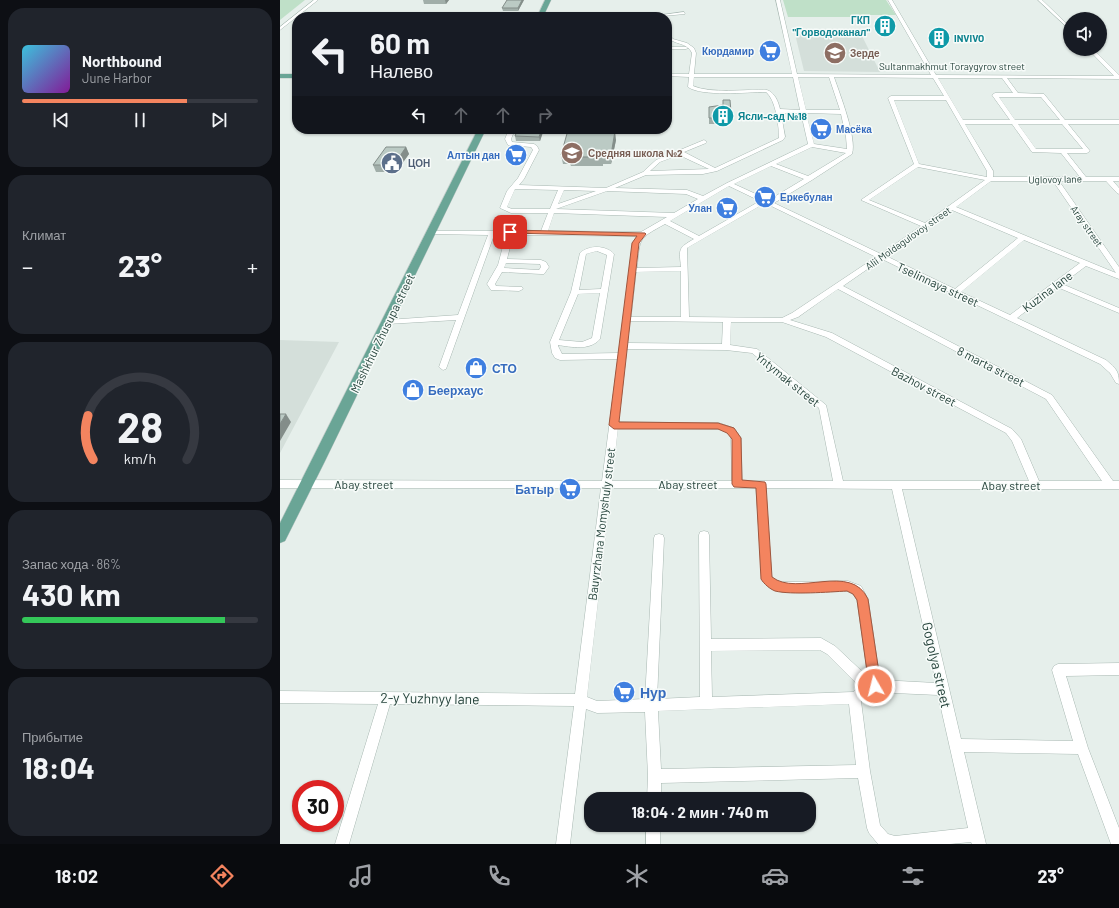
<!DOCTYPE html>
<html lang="ru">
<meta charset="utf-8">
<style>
:root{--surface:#171b24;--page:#20242c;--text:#f1f3f6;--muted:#9ea1a6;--line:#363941;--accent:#f4845f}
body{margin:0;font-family:Barlow,sans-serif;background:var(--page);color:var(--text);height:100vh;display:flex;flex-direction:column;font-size:15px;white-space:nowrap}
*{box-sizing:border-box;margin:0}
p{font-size:13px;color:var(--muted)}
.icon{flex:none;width:22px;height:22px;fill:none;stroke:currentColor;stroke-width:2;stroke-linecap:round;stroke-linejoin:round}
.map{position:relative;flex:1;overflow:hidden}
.side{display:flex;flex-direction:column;gap:8px;padding:8px;background:#0d0f14;width:280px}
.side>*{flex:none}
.guide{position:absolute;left:12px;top:12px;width:380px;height:122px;border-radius:16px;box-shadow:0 1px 3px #0004;background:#171b24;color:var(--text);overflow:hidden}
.buttons{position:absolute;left:783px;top:12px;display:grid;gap:8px}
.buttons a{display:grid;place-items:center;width:44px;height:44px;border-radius:50%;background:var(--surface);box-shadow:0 1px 3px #0004;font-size:20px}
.speed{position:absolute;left:12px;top:780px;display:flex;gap:8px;font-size:20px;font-weight:700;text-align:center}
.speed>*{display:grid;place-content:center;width:52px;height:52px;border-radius:50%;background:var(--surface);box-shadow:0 1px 3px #0004;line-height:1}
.speed .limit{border:6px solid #d22;background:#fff;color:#111}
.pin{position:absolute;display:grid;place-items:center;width:34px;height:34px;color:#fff;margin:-17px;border-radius:8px;box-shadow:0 2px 6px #0006}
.me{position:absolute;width:44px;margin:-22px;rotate:352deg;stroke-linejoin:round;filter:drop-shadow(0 0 3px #0008)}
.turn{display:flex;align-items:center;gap:14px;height:84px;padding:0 12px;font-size:18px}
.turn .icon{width:52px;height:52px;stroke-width:2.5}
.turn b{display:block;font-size:28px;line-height:34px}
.lanes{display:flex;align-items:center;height:38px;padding:0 12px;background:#0003;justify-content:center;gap:20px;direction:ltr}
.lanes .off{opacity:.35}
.big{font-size:30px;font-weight:700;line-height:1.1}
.side .tile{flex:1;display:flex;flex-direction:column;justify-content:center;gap:6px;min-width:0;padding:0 14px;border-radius:16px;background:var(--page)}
.side .dial{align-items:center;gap:0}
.dial svg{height:104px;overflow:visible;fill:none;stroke:var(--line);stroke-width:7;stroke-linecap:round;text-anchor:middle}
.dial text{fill:var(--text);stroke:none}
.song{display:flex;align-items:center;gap:12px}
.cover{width:48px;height:48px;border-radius:6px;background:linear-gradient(135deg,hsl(190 70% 55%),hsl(290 70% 35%))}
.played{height:4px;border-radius:2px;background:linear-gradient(90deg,var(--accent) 70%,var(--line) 70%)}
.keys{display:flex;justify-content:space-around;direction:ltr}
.heat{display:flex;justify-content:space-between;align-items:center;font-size:22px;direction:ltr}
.charge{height:6px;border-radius:3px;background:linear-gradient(90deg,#34c759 86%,var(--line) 0)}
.trip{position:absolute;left:304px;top:792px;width:232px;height:40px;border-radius:16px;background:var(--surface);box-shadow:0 1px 3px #0004;font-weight:700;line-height:40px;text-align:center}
.tab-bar{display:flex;height:64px;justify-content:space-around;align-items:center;background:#090b0e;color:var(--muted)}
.tab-bar .icon{width:28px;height:28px}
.tab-bar .active{color:var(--accent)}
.tab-bar b{font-size:18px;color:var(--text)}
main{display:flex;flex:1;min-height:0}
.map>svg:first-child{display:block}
.built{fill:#d4dfda}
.green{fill:#bfe0c8}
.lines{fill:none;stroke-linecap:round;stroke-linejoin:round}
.minor-casing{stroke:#a8b8b2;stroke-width:1}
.major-casing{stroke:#c2cac8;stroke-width:1}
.minor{fill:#fff;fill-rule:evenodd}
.major{fill:#6aa596;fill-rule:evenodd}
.wall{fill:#a1aea9}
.shaded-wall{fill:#838d89}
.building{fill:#bbcac4;stroke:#838d89}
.route{fill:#f4845f;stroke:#9f563e}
.labels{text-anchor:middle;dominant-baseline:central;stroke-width:3;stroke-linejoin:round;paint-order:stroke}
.far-culture-label{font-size:10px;font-weight:bold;fill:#0d838f;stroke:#f7fbf9;text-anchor:start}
.far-shop-label{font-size:10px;font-weight:bold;fill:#366cbe;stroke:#f7fbf9;text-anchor:end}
.far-education-label{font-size:10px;font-weight:bold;fill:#785e54;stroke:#f7fbf9;text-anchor:start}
.far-street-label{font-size:10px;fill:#24423a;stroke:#f7fbf9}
.far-service-label{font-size:10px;font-weight:bold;fill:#4e5e75;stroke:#f7fbf9;text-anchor:start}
.street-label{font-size:12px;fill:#24423a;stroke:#f7fbf9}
.shop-label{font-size:12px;font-weight:bold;fill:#366cbe;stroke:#f7fbf9;text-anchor:start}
.near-street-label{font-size:14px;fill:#24423a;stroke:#f7fbf9}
.near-shop-label{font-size:14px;font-weight:bold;fill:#366cbe;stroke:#f7fbf9;text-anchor:start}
</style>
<main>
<section class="side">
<div class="tile">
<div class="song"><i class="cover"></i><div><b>Northbound</b><p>June Harbor</p></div></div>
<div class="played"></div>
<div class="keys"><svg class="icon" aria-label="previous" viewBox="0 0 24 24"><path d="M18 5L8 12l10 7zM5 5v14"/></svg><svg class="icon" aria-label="pause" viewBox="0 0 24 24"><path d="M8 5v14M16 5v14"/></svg><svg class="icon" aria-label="next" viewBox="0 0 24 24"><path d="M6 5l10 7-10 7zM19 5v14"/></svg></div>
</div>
<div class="tile"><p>Климат</p>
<div class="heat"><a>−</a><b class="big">23°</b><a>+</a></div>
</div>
<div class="tile dial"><svg viewBox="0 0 100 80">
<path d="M14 69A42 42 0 1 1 86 69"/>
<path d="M14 69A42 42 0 0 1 10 35" stroke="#f4845f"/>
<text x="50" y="56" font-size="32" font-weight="700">28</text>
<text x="50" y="72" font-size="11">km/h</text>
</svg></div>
<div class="tile"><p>Запас хода · 86%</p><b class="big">430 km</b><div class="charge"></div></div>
<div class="tile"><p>Прибытие</p><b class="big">18:04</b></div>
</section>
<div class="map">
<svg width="839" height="844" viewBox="0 0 839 844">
<rect width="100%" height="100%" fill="#e6efeb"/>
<path class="built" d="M 515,34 L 581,34 L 600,72 L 524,71 Z
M 0,340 L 59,342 L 0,453 Z"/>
<path class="green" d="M 0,0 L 25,0 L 0,20 Z
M 503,0 L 606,0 L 616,15 L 577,15 L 578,17 L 508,17 Z"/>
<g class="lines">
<g class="minor-casing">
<path id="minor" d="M 34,0 L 38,0 L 0,30 L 0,27 Z
M 496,0 L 500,0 L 517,74 L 651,75 L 608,0 L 612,0 L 656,75 L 834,76 L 808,49 L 813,49 L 839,75 L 839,79 L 727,78 L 738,93 L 764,94 L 785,120 L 839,120 L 839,124 L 788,124 L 810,151 L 807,153 L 787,153 L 806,177 L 839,177 L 839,181 L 833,181 L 839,188 L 839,194 L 837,193 L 826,181 L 779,181 L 839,267 L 839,274 L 837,274 L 839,274 L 839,279 L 806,266 L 782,284 L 839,308 L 839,313 L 777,287 L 737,318 L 826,360 C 836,369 839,370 839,384 L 836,383 L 830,373 L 820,364 L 676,295 L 672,295 L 671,293 L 602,259 L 563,286 L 772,395 L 833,481 L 839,481 L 839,489 L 622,489 L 681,739 L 793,741 L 772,670 L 774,666 L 778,664 L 839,663 L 839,675 L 786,676 L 808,748 L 839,828 L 839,844 L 831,844 L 798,754 L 684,752 L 706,844 L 692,844 L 691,842 L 670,844 L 598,844 L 589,833 L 587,828 L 578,778 L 381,783 L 381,799 L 367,799 L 368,776 L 365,712 L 317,713 L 306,709 L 290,844 L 276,844 L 294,706 L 110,704 L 69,844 L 55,844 L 98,704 L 0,703 L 0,691 L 295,694 L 321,488 L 0,488 L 0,480 L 322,481 L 338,359 L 280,360 L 275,358 L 272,353 L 270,342 L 291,292 L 300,253 C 309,245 326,245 334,254 L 320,339 C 310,351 291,347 278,345 L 278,346 L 282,354 L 339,353 L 353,243 L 357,236 L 233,235 L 227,259 L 261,260 L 266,262 L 269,267 L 264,274 L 261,274 L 222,272 L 215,284 L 216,286 L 242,287 L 243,289 L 239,291 L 214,290 L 211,290 L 207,284 L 218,265 L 226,235 L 214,235 L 166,369 L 163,370 L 159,367 L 176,320 L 107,324 L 103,322 L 107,320 L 178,315 L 208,235 L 152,234 L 150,233 L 150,231 L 261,231 L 268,213 L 231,213 L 220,208 L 227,191 L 238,178 L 253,150 L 251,147 L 228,145 L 225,139 L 229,129 L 235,129 L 231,139 L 232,142 L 254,144 L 257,146 L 259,150 L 244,179 L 239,185 L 326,188 L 363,172 L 376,160 L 424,140 L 427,142 L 426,143 L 404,152 L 435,168 L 499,138 C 499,126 496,100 486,92 C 467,92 422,97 408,87 L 409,77 L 387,76 L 387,74 L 409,74 L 412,53 C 407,42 394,45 387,37 L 387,32 L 393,39 L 407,43 L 414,48 L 416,53 L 414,74 L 512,74 ZM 414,77 L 513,77 L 520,110 L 500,109 C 498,101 495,93 487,90 C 466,89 431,94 413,86 ZM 518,77 L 549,77 L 560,110 L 526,110 ZM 554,77 L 653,78 L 664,96 L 611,96 L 608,98 L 634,164 L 581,200 L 641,226 L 601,254 L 494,203 L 532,180 L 572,154 C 577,137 560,95 554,77 ZM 658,78 L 722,78 L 733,93 L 715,93 L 712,95 L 730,120 L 683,120 ZM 719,97 L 761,97 L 780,120 L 735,120 ZM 614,100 L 666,100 L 707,171 L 707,177 L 639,164 ZM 501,113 L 521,113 L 528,144 L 447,183 L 423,196 L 407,190 L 335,188 L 366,175 L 423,174 L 437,171 L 503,140 L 505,137 ZM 526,113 L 561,114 L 566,137 L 567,149 L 534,144 ZM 685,124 L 732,124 L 752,152 L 781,153 L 800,177 L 713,177 L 713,171 ZM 738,124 L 782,124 L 803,149 L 756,149 ZM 532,147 L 566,153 L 528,176 L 496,164 ZM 399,155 L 429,169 L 370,171 L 380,162 ZM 491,166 L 524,179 L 489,200 L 454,184 ZM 638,167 L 705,180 L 645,223 L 589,200 ZM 711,181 L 773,181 L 836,273 L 676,207 ZM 449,186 L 480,201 L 419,236 L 390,221 ZM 235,189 L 278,190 L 270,209 L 232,209 L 227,207 ZM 284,190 L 316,191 L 278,204 ZM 327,191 L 406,194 L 418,199 L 394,213 L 276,209 ZM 485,203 L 596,257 L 512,313 L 502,318 L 409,317 L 407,248 ZM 672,210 L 738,238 L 675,289 L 606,256 ZM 274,213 L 387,217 L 361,232 L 268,231 ZM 385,224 L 414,239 C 398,248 399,249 401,267 L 357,268 C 360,237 358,239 385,224 ZM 744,240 L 800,263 L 730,315 L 681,292 ZM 317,251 L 327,255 L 321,289 L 299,290 L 306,254 ZM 226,263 L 260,264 L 261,267 L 259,270 L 224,268 ZM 401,271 L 401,317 L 351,317 L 356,272 ZM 558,289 L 766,399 L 822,481 L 759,481 L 741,439 L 732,429 L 552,333 L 510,320 L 518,317 ZM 320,293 L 312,338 L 302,342 L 279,340 L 298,294 ZM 350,321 L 443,322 L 442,344 L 348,343 ZM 451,322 L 502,322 L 546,337 L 726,433 L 732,441 L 749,481 L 563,481 L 546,405 L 477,349 L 450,345 ZM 347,349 L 446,350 L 472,353 L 539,408 L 553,481 L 462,481 L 461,438 L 454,428 L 439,423 L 339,422 ZM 338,428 L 439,429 L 448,432 L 451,438 L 452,481 L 332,481 ZM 331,488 L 476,488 L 482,579 L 483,582 L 491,589 L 502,592 L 567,591 L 573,594 L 577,600 L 588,677 L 555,646 L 541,638 L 431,639 L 429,535 L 428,532 L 424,531 L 420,532 L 419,535 L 420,697 L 377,699 L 384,538 L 383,535 L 379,534 L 375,535 L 374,538 L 365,699 L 317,701 L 307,697 ZM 486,488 L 612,489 L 656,683 L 600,680 L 588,599 L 581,586 L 568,581 L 502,582 L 498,581 L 492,577 ZM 540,650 L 547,654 L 580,687 L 573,692 L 432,697 L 431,651 ZM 591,692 L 658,695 L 688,828 L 615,836 L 608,834 L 600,825 L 590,771 L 581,701 L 586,698 ZM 569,704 L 576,765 L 381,769 L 378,711 Z
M 758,0 L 762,0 L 790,27 L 790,30 Z
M 404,12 L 405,14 L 372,17 L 374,16 Z
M 387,47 L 406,47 L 408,48 L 406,49 L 387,49 Z
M 366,825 L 380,825 L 380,844 L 366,844 Z"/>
</g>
<g class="major-casing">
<path id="major" d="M 265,0 L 271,0 L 263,17 L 257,17 Z
M 0,74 L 17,74 L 17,78 L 0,78 Z
M 198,129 L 206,129 L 45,461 L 5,541 L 0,543 L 0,523 Z"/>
</g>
<use href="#minor" class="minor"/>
<use href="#major" class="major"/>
</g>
<path class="wall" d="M 143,0 L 169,0 L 166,4 L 144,4 Z
M 244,0 L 238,11 L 223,11 L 222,8 Z
M 429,107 L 451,112 L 450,118 L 443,118 L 443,124 L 429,124 Z
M 238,129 L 264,129 L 260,141 L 236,141 L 235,136 Z
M 327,129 L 327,131 L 336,140 L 331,164 L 323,164 L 323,166 L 291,166 L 290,164 L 283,164 L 281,155 Z
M 126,147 L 129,154 L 116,172 L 96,172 L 93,165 Z"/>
<path class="shaded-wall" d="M 165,0 L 169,0 L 166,4 Z
M 242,0 L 244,0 L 238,11 L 238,8 Z
M 262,129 L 264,129 L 260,141 L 259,137 Z
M 335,131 L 336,140 L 331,164 L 331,155 Z
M 126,147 L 129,154 L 116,172 L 114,165 Z
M 6,414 L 11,422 L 0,441 L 0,424 Z"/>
<path class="building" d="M 227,0 L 242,0 L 238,8 L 222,8 Z
M 357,15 L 367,15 L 367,17 L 357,17 Z
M 443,100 L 450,100 L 451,112 L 443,112 L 443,118 L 429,118 L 429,107 L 443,105 Z
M 238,129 L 262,129 L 259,137 L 235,136 Z
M 297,129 L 327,129 L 327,131 L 335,131 L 331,155 L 322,155 L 322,157 L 289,157 L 290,155 L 281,155 L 288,130 L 297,130 Z
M 106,147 L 126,147 L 114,165 L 93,165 Z
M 0,414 L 6,414 L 0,424 Z"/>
<path class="route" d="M 230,230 L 365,233 L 366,234 L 359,243 L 339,422 L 438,423 L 454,428 L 461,438 L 462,480 L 485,482 L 486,484 L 492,577 C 517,597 571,562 588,599 L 601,686 L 599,690 L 595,692 L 591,690 L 589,686 L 577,600 L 573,594 L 567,591 C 549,592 511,595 495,591 C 490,589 484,584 481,579 L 476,488 L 454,487 L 452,484 L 452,439 L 447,433 L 438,429 L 334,429 L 329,425 L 352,243 L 357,236 L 228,233 L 227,232 Z"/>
<defs>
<g id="building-disc" transform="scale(1.15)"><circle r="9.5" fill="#0f9aa8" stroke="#f7fbf9"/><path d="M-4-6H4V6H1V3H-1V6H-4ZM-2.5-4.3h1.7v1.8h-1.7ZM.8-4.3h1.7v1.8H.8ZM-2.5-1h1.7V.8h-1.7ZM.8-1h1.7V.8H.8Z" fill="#fff"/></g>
<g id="supermarket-disc" transform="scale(1.15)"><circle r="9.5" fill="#3f7fe0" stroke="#f7fbf9"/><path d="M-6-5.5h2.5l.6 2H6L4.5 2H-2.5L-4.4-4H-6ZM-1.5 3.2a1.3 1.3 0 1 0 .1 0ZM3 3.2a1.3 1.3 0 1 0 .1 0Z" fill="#fff"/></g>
<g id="school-disc" transform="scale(1.15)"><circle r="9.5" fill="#8d6e63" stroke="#f7fbf9"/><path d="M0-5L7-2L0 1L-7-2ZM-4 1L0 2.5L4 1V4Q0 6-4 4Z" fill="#fff"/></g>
<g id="civic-disc" transform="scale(1.15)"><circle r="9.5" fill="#5c6f8a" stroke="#f7fbf9"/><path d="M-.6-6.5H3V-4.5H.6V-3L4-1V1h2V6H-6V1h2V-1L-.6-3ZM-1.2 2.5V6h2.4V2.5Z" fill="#fff"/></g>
<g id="shop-disc" transform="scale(1.15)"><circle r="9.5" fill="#3f7fe0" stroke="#f7fbf9"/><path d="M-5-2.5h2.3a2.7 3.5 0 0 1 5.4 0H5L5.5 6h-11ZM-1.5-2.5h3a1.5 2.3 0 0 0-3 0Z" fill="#fff"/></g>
</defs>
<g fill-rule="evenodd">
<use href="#building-disc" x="605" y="26"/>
<use href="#building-disc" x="659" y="38"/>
<use href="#supermarket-disc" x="490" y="51"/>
<use href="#school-disc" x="555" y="53"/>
<use href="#building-disc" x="443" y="116"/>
<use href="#supermarket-disc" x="541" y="129"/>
<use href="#school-disc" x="292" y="153"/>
<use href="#supermarket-disc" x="236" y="155"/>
<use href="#civic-disc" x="112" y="163"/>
<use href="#supermarket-disc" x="485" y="197"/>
<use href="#supermarket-disc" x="447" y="208"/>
<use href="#shop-disc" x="196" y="368"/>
<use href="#shop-disc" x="133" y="390"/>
<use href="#supermarket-disc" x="290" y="489"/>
<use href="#supermarket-disc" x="344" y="692"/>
</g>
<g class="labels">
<g class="far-culture-label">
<text x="590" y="20" text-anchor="end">ГКП<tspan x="590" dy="12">"Горводоканал"</tspan></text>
<text x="674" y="38">INVIVO</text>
<text x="458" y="116">Ясли-сад №18</text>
</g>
<g class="far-shop-label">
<text x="474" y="51">Кюрдамир</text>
<text x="556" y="129" text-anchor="start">Масёка</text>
<text x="220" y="155">Алтын дан</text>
<text x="500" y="197" text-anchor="start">Еркебулан</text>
<text x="432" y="208">Улан</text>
</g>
<g class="far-education-label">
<text x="570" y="53">Зерде</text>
<text x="308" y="153">Средняя школа №2</text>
</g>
<g class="far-street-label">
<text x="672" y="66">Sultanmakhmut Toraygyrov street</text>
<text transform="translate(775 179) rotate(-1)">Uglovoy lane</text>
<text transform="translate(807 226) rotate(55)">Aray street</text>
<text transform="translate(628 238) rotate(-35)">Alii Moldagulovoy street</text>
</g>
<g class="far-service-label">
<text x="128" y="163">ЦОН</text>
</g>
<g class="street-label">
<text transform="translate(658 284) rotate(25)">Tselinnaya street</text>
<text transform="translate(767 291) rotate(-37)">Kuzina lane</text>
<text transform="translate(102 333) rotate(-64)">Mashkhur Zhusupa street</text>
<text transform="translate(711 366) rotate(27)">8 marta street</text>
<text transform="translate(508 379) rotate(39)">Yntymak street</text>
<text transform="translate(644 386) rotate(28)">Bazhov street</text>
<text x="84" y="484">Abay street</text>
<text x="408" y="484">Abay street</text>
<text x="731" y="485">Abay street</text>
<text transform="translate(321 524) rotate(-83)">Bauyrzhana Momyshuly street</text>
</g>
<g class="shop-label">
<text x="212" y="368">СТО</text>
<text x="148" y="390">Беерхаус</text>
<text x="274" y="489" text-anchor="end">Батыр</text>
</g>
<g class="near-street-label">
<text transform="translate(657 665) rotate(77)">Gogolya street</text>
<text transform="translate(150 698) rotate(1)">2-y Yuzhnyy lane</text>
</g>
<g class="near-shop-label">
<text x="360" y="692">Нур</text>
</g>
</g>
</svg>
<div class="buttons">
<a><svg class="icon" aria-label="sound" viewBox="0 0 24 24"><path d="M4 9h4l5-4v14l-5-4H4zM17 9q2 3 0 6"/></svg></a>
</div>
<div class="speed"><div class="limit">30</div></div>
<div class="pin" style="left:230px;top:232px;background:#d93025"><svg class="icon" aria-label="arrive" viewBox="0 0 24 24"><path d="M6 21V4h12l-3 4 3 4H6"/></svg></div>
<svg class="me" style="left:595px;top:686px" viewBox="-20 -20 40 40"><circle r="17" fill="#f4845f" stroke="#fff" stroke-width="3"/><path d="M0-11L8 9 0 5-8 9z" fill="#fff"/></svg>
<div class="trip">18:04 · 2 мин · 740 m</div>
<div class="guide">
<div class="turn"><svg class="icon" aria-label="left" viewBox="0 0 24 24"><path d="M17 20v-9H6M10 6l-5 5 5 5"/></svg><div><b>60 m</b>Налево</div></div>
<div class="lanes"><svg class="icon" aria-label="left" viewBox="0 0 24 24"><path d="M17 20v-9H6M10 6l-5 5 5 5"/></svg><svg class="icon off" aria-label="ahead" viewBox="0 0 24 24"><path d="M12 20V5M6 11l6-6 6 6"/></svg><svg class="icon off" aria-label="ahead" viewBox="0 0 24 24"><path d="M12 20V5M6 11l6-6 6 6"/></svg><svg class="icon off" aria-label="right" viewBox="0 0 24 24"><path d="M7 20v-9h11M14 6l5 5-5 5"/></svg></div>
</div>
</div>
</main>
<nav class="tab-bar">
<b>18:02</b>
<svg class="icon active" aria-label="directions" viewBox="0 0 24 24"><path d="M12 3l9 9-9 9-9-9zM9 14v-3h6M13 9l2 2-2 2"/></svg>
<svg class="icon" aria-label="music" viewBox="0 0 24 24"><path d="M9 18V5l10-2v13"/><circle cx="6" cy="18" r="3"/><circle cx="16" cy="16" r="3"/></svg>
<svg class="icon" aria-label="phone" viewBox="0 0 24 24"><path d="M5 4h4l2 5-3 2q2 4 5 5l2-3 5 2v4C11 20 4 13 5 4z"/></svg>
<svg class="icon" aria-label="climate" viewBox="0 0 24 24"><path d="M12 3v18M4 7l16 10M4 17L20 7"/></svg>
<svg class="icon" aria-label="car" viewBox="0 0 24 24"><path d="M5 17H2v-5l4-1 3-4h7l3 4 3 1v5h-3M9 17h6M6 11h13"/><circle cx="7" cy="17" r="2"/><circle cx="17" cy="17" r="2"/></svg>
<svg class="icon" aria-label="filters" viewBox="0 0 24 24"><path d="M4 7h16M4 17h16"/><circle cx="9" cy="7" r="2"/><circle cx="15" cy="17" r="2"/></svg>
<b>23°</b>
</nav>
